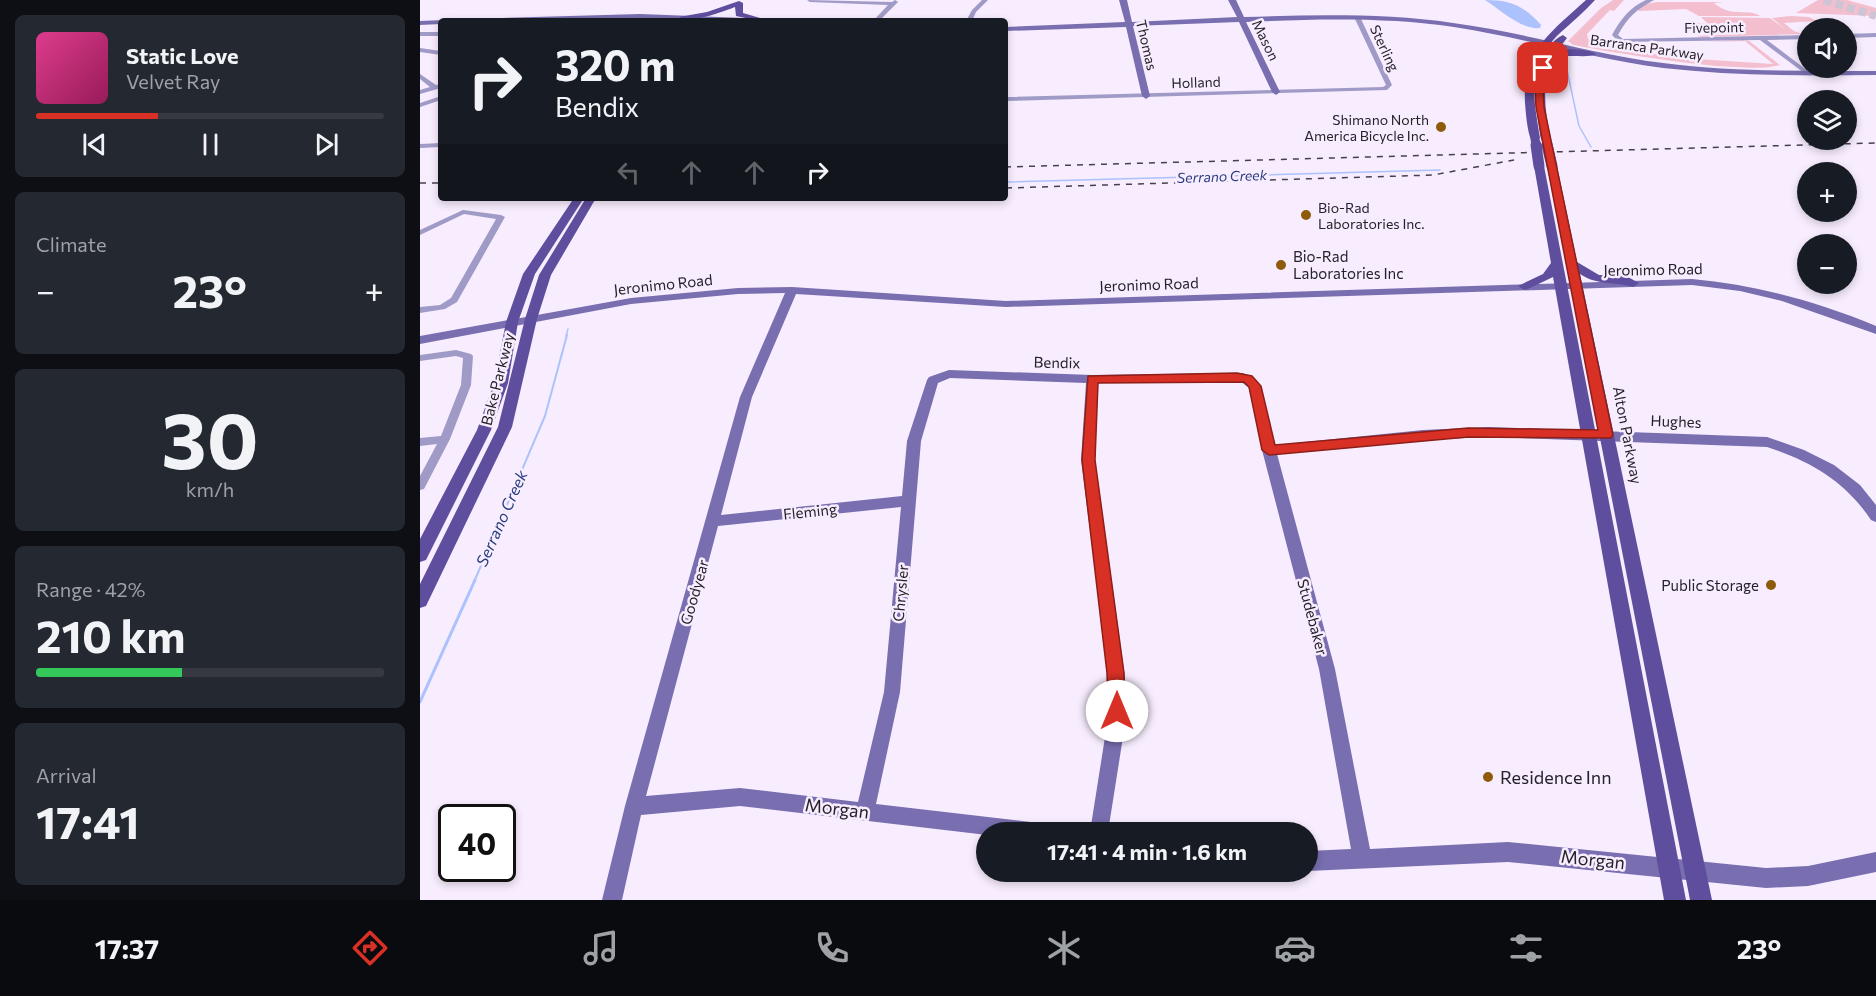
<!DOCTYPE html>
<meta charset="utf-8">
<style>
:root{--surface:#171b24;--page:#242831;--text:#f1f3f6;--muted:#9ea1a6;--line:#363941;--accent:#d93025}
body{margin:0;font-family:Commissioner,sans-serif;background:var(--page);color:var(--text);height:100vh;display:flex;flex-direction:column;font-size:22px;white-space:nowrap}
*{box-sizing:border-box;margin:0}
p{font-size:20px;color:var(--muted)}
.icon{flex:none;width:33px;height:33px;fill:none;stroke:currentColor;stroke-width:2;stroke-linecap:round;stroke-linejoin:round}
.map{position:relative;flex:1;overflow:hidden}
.details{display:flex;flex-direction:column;gap:15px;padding:15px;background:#0d0f14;width:420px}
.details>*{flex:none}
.hud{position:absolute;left:18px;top:18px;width:570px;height:183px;border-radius:6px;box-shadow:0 3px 9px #0003;background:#171b24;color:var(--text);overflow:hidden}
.buttons{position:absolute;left:1377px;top:18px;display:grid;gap:12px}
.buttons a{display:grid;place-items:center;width:60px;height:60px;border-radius:50%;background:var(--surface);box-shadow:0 3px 9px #0003;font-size:30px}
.speed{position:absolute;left:18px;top:804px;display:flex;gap:12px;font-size:30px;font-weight:700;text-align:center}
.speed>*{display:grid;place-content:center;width:78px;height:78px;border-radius:50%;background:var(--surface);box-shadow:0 3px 9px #0003;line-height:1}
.speed .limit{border:3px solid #111;border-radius:9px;background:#fff;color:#111}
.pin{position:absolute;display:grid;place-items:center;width:51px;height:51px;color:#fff;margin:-26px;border-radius:12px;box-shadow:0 3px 9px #0006}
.me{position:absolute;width:66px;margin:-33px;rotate:0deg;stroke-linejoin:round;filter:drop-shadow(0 0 4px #0008)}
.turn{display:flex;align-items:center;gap:21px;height:126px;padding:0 18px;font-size:27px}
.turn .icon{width:78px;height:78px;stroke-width:2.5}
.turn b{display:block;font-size:42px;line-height:51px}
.lanes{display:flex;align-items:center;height:57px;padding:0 18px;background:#0003;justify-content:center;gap:30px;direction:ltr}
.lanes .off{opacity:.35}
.big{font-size:45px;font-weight:700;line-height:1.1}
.details .tile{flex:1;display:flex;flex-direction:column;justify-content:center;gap:9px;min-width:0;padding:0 21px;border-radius:9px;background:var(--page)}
.details .dial{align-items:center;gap:0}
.dial b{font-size:78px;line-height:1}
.song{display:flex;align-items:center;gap:18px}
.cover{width:72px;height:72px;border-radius:9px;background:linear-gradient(135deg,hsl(330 70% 55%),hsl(330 70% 35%))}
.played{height:6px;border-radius:3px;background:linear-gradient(90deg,var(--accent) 35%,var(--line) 35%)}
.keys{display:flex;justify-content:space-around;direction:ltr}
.heat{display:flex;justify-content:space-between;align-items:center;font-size:33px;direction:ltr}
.charge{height:9px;border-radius:4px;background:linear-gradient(90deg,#34c759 42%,var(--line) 0)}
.trip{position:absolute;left:556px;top:822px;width:342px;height:60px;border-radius:30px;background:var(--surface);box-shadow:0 3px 9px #0003;font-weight:700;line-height:60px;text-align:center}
.menu{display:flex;height:96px;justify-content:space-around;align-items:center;background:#090b0e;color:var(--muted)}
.menu .icon{width:42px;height:42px}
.menu .on{color:var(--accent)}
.menu b{font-size:27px;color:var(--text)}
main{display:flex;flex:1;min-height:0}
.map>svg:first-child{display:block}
.green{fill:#f3becd}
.water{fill:#abc2fc}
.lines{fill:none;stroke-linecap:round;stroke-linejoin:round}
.stream-far2{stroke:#abc2fc;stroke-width:1.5}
.stream-far1{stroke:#abc2fc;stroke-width:2}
.stream{stroke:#abc2fc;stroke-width:3}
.secondary-tunnel{stroke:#cec4d3;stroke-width:8;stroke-dasharray:8 4;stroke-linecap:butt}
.street{fill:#a09ac7;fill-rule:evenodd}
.secondary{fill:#796eaf;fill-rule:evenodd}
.primary{fill:#5f4e9d;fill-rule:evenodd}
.rail{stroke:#47404a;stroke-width:1.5;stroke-dasharray:6 6;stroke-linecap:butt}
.primary-bridge-far1{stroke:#5f4e9d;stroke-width:9}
.primary-bridge{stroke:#5f4e9d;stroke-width:11}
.route{fill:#d93025;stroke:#8d1f18;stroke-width:1.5}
.poi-dot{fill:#8e5b0a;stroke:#f8edfe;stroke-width:2}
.labels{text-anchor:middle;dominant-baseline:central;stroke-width:5;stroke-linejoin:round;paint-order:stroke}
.far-street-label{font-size:14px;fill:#272129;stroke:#f8edfe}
.far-poi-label{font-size:14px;fill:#272129;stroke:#f8edfe;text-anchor:end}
.far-water-label{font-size:14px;font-style:italic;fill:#283c7f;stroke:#f8edfe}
.poi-label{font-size:15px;fill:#272129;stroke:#f8edfe;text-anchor:start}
.street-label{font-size:15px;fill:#272129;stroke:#f8edfe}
.water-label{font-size:16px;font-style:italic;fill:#283c7f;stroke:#f8edfe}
.near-poi-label{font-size:18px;fill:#272129;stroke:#f8edfe;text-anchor:start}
.near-street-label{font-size:18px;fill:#272129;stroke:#f8edfe}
</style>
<main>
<section class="details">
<div class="tile">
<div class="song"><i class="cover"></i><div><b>Static Love</b><p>Velvet Ray</p></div></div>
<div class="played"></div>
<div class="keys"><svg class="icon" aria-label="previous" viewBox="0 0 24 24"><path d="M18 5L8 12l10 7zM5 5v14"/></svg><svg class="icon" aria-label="pause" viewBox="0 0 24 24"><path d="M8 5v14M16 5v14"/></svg><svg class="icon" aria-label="next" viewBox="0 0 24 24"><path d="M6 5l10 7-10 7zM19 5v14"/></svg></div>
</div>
<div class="tile"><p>Climate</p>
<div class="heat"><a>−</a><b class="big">23°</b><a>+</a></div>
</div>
<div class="tile dial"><b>30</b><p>km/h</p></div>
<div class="tile"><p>Range · 42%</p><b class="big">210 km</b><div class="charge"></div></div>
<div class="tile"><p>Arrival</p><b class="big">17:41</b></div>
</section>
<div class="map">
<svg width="1456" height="900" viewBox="0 0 1456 900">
<rect width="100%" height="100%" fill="#f8edfe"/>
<path class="green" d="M 1193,0 L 1204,0 L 1194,11 L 1190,10 L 1167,34 L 1168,39 L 1177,46 L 1261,58 L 1353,64 L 1325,41 L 1283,42 L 1323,40 L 1329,41 L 1360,65 C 1341,70 1318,67 1296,66 C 1248,61 1201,54 1153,45 L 1148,41 L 1181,8 Z
M 1398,0 L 1427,0 L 1456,8 L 1456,16 L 1376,13 Z
M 1237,2 L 1303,2 L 1294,3 C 1313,19 1328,7 1340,16 L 1279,16 L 1266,9 L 1219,11 L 1218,9 L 1226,4 Z
M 1371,16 L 1389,17 L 1396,21 L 1364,23 L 1374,31 L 1382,34 L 1283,37 L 1276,36 L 1317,34 L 1307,26 L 1266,27 L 1263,24 L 1287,23 L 1281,17 L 1350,18 L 1366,30 L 1352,18 Z"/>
<path class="water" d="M 1065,0 C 1091,0 1104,6 1121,25 L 1120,28 C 1101,30 1081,10 1065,0 Z"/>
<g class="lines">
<path class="stream-far2" d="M 1144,56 L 1159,126 L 1171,147
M 585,182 L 1020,170
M 146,336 L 148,329"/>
<path class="stream-far1" d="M 54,582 L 125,416 L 147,335"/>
<path class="stream" d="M 0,702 L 55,580"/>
<path class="secondary-tunnel" d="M 1404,0 L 1456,16"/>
<path class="street" d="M 387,0 L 472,2 L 475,0 L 478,2 L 459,21 L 453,21 L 468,5 L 390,2 Z
M 562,0 L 568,0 L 556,12 L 552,21 L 546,21 L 552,10 Z
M 1226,0 L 1234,0 C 1217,9 1207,18 1198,35 L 1203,39 L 1388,35 L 1388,39 L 1347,40 L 1392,74 L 1387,75 L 1340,40 L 1199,42 L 1192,35 C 1200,20 1210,7 1226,0 Z
M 938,17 L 941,19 L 972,85 L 967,90 L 585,101 L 585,97 L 963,87 L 966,85 L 935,19 Z
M 0,32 L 21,32 L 21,36 L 0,36 Z
M 1456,33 L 1456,37 L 1426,38 L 1426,34 Z
M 0,48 L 21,51 L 21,55 L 0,52 Z
M 0,74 L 16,85 L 21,84 L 21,88 L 0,94 L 0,90 L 10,87 L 0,79 Z
M 21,96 L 21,100 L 0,107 L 0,103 Z
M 21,143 L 21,147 L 0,148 L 0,144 Z
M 43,210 L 81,215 L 85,217 L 37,302 L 25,309 L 0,313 L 0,307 L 20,305 L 31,298 L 76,219 L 44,214 L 0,235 L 0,230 Z
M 36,350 L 51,354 L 53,356 L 51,385 L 30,439 L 4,489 L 0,490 L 0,476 L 17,444 L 0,446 L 0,438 L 21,436 L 41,385 L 43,358 L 36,356 L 0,361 L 0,355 Z"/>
<path class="secondary" d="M 699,0 L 707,0 L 712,22 L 817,17 L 808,0 L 816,0 L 824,17 C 893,15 964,13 1033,23 C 1103,32 1172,54 1243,63 C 1313,72 1385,71 1456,71 L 1456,75 C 1385,76 1314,76 1243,68 C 1173,59 1105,38 1034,27 C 966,17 895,19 826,22 L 860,92 L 856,95 L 852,92 L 819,22 L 713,26 L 730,96 L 726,99 L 722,96 L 706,27 L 585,31 L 585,27 L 705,22 Z
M 220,14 L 350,19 L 354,21 L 220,18 L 44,21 L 48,19 Z
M 24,20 L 21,21 L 21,24 L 0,25 L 0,21 Z
M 1272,279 C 1336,285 1396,301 1456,326 L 1456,334 L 1362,301 L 1320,291 L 1272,285 L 586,307 L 376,294 L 332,397 L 301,515 L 482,496 L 487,441 L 507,380 L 509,377 L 529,370 L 672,375 L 823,373 L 841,386 L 855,445 L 1003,430 L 1068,427 L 1347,437 L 1384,450 L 1414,465 L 1440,485 L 1456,505 L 1456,522 L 1451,520 C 1425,481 1390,461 1347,447 L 1068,437 L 1003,440 L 857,454 L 915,669 L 950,849 L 1088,842 L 1346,868 L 1388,866 L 1456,852 L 1456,872 L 1388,886 L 1346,888 L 1088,862 L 888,871 L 888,851 L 931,849 L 899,669 L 842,450 L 829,388 L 820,381 L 678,383 L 675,460 L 705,678 L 703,737 L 688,832 L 670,832 L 685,737 L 689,678 L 661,460 L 666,383 L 530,378 L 518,383 L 501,441 L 480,692 L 456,804 L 619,823 L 626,825 L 628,832 L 567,832 L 567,835 L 320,806 L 221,815 L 202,900 L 182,900 L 205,806 L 320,397 L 365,293 L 318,294 L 211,304 L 0,344 L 0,336 L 211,298 L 318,288 L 372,287 L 586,301 ZM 481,507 L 464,692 L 438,802 L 320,788 L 226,796 L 298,526 Z"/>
<path class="primary" d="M 1166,0 L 1175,0 C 1164,12 1152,22 1140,33 C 1106,65 1113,95 1120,138 L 1111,140 C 1107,129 1106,115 1105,103 C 1102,51 1131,32 1166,0 Z
M 319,1 L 323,3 L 323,13 L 340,18 L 340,21 L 316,16 L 315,7 C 302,12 271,24 259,17 L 287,12 Z
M 1143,35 L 1147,38 L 1137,51 C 1147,48 1168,49 1176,54 C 1168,59 1148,53 1132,59 C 1121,86 1125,112 1131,139 L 1126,142 L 1121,139 C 1115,108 1109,52 1143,35 Z
M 1119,163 L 1124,166 L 1266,900 L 1244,900 L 1133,277 L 1108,289 L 1104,290 L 1098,286 L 1123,274 L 1131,263 L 1114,166 Z
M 1132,163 L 1137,166 L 1157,262 L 1179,275 L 1206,276 L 1219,283 L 1213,287 C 1193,281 1178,286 1160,274 L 1292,900 L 1270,900 L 1127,166 Z
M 154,198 L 164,198 L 115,274 L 98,322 L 88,383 L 71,430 L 6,560 L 0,562 L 0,539 L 57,430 L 74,383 L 86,322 L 103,274 Z
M 166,198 L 176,198 L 131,275 L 117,319 L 92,427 L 6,606 L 0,608 L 0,584 L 78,427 L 105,319 L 119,275 Z"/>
<path class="rail" d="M 585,167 L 1456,143
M 0,183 L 21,183
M 586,188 L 1013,175 L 1094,160"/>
<path class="primary-bridge-far1" d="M 1115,138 L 1116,147
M 1126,139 L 1128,147"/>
<path class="primary-bridge" d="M 1116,145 L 1119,166
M 1127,145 L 1132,166"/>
</g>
<path class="route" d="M 1123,66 L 1127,68 L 1123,88 L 1124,107 L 1193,435 L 1191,438 L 1048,437 L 849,455 L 842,450 L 829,387 L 824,382 L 678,383 L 675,460 L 704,673 L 705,711 L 703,717 L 697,719 L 691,717 L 688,711 L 687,673 L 662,460 L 668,376 L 817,373 L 832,376 L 841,386 L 855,445 L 1048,428 L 1178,430 L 1116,107 L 1115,88 L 1119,68 Z"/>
<g class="poi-dot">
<circle cx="1021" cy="127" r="6"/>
<circle cx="886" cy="215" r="6"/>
<circle cx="861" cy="265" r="6"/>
<circle cx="1351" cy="585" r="6"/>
<circle cx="1068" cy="777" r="6"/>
</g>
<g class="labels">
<g class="far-street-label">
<text transform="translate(1294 27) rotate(-1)">Fivepoint</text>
<text transform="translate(846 40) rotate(64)">Mason</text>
<text transform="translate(727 45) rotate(77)">Thomas</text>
<text transform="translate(1227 47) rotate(8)">Barranca Parkway</text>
<text transform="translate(965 48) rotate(65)">Sterling</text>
<text transform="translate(776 82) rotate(-2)">Holland</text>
</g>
<g class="far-poi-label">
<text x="1009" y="119">Shimano North<tspan x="1009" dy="16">America Bicycle Inc.</tspan></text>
<text x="898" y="207" text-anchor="start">Bio-Rad<tspan x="898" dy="16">Laboratories Inc.</tspan></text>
</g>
<g class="far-water-label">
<text transform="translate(802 176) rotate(-2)">Serrano Creek</text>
</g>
<g class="poi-label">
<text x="873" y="256">Bio-Rad<tspan x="873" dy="17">Laboratories Inc</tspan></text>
<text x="1339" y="585" text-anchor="end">Public Storage</text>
</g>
<g class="street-label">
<text transform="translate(1233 269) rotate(-1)">Jeronimo Road</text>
<text transform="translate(243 284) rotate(-6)">Jeronimo Road</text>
<text transform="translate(729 284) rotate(-2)">Jeronimo Road</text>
<text transform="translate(637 362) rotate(1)">Bendix</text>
<text transform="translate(77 379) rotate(-76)">Bake Parkway</text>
<text transform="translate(1256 421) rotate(2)">Hughes</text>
<text transform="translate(1208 435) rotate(79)">Alton Parkway</text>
<text transform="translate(390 511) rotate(-6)">Fleming</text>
<text transform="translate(274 592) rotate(-74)">Goodyear</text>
<text transform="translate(480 593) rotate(-85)">Chrysler</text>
<text transform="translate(893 617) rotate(75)">Studebaker</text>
</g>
<g class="water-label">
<text transform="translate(81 518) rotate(-66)">Serrano Creek</text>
</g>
<g class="near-poi-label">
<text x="1080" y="777">Residence Inn</text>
</g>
<g class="near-street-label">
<text transform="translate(417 808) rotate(7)">Morgan</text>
<text transform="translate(1173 859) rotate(6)">Morgan</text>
</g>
</g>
</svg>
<div class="buttons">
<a><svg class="icon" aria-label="sound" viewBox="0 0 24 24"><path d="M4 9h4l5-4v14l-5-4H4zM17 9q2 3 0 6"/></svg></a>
<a><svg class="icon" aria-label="layers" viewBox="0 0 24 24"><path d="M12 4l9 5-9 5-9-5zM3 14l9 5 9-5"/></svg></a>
<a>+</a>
<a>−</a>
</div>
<div class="speed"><div class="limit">40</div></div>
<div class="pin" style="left:1123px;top:68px;background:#d93025"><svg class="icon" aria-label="arrive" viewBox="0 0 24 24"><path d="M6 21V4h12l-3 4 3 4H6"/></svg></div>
<svg class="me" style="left:697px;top:711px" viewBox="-20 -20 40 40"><circle r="19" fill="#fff"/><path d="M0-13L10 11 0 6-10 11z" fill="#d93025"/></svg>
<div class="trip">17:41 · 4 min · 1.6 km</div>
<div class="hud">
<div class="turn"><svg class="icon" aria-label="right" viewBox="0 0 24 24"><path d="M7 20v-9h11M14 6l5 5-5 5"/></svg><div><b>320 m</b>Bendix</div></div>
<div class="lanes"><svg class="icon off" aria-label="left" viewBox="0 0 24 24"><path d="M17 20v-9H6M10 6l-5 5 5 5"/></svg><svg class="icon off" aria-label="ahead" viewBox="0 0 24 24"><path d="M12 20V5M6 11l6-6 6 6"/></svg><svg class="icon off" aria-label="ahead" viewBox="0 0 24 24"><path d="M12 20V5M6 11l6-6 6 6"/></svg><svg class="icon" aria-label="right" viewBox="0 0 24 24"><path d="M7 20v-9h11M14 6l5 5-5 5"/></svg></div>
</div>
</div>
</main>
<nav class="menu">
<b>17:37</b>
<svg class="icon on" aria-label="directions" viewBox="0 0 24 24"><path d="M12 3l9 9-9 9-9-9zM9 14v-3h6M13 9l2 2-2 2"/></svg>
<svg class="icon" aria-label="music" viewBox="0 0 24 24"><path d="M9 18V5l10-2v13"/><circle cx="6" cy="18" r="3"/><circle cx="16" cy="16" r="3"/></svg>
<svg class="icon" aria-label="phone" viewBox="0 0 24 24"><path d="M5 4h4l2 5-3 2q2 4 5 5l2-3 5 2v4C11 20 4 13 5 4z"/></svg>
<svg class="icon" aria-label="climate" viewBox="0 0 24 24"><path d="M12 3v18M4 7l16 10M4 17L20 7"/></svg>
<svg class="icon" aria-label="car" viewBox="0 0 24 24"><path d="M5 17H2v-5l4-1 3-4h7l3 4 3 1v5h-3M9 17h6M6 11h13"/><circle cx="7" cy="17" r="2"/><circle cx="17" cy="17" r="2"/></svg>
<svg class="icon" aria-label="filters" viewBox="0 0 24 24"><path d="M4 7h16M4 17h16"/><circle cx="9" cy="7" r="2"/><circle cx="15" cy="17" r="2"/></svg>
<b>23°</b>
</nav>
